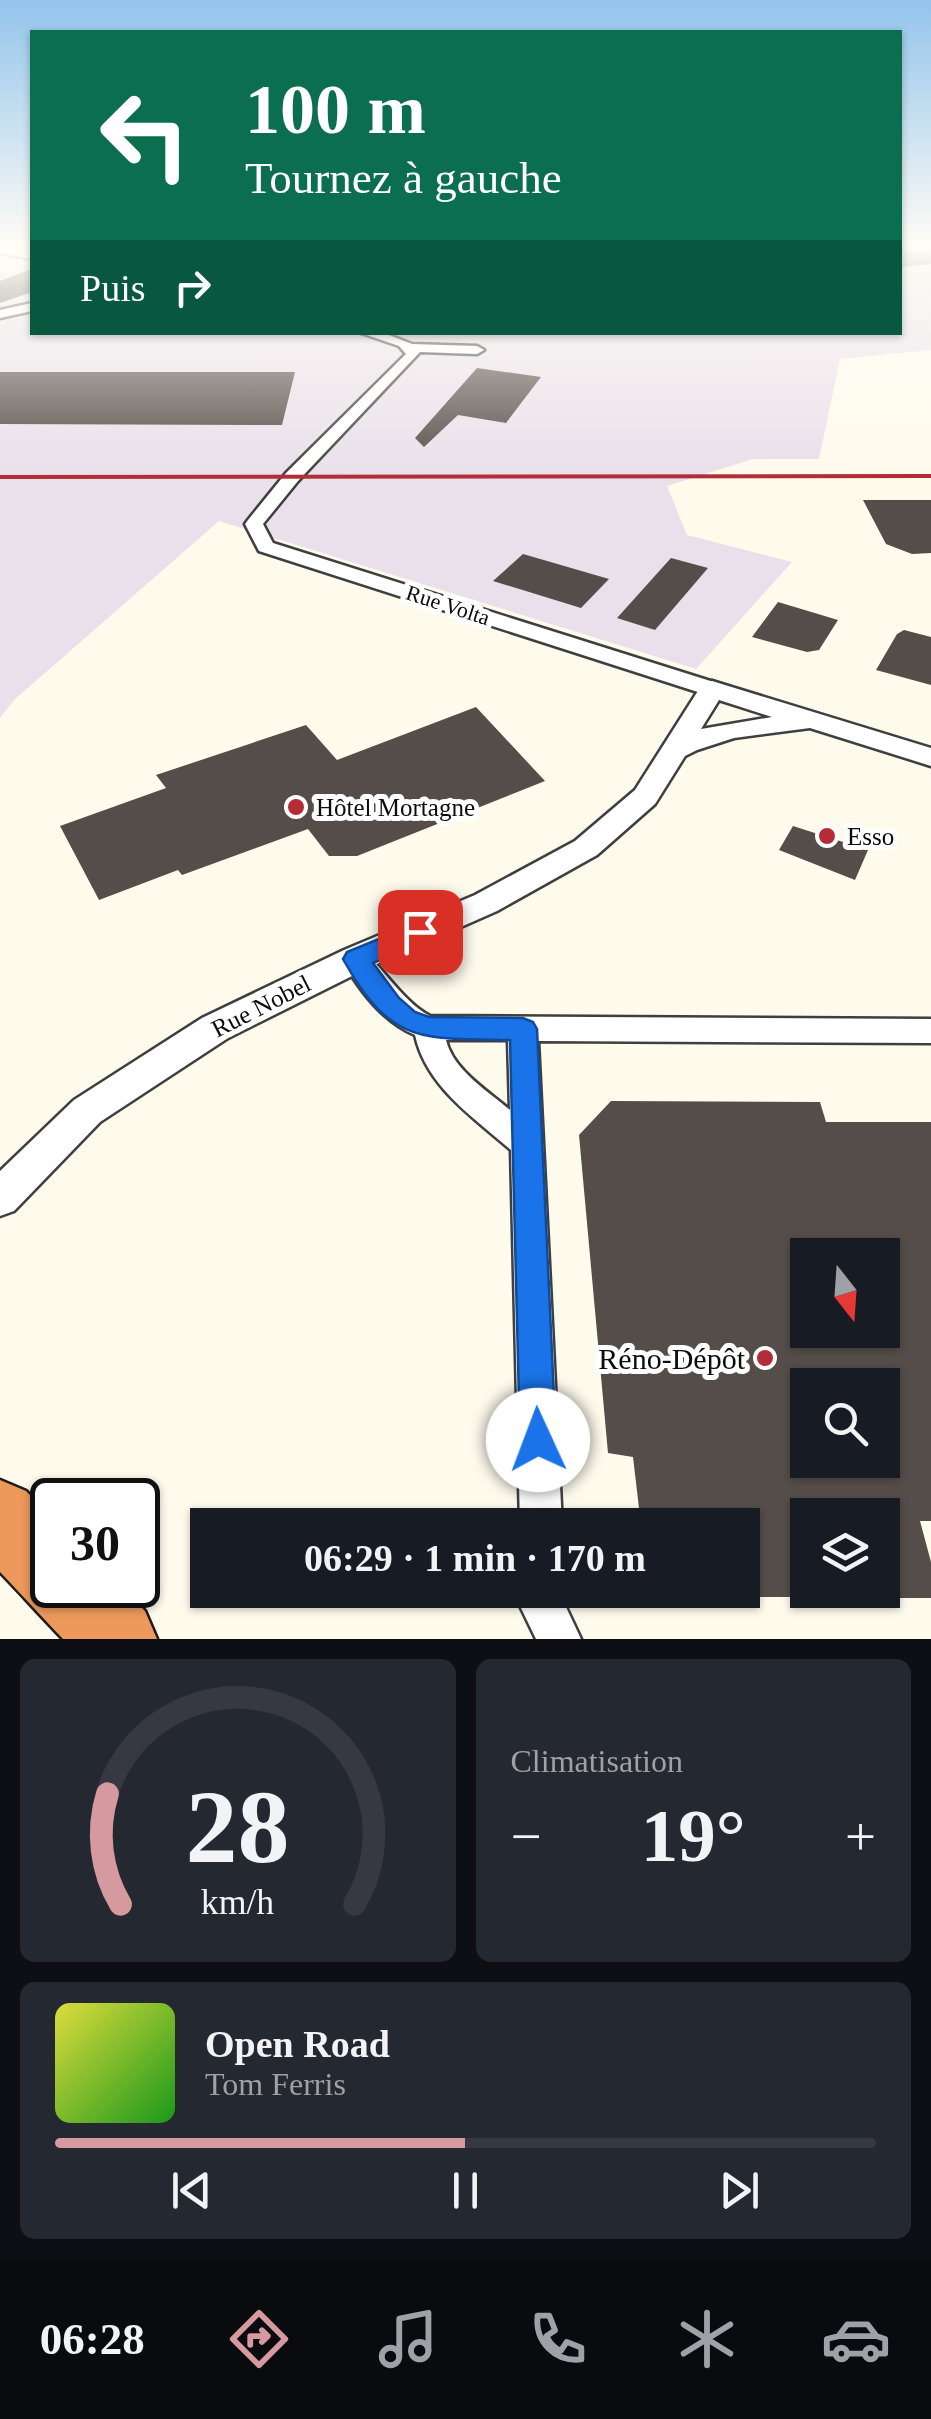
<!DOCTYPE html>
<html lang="fr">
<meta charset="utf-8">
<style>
:root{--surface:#171b24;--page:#242831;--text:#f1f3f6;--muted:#9ea1a6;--line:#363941;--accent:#d699a0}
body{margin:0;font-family:"Times New Roman",serif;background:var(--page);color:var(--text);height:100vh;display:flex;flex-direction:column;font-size:38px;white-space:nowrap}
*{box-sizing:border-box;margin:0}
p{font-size:32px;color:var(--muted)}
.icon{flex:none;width:55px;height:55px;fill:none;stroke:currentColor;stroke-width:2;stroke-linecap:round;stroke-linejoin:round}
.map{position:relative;height:1639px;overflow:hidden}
.details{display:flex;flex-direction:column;gap:20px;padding:20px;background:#0d0f14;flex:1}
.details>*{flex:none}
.banner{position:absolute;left:30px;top:30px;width:872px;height:305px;border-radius:0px;box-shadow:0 2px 8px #0004;background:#0b6e4f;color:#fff;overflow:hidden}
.needle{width:65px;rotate:163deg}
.fabs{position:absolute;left:790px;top:1238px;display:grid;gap:20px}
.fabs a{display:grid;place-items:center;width:110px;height:110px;border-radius:0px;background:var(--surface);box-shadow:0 2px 8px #0004;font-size:50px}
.speed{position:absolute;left:30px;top:1478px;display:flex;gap:20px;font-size:50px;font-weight:700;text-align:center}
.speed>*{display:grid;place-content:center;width:130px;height:130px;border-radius:50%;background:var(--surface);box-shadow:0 2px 8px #0004;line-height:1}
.speed .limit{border:5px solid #111;border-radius:15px;background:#fff;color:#111}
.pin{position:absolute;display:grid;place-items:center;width:85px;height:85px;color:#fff;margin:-42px;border-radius:20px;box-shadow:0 5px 15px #0006}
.me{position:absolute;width:110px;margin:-55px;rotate:358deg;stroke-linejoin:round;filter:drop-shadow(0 0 8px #0008)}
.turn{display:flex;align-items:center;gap:35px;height:210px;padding:0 50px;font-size:45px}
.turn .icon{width:130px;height:130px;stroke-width:2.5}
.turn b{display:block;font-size:70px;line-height:85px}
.then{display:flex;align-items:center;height:95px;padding:0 50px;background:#0003;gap:20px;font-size:38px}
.big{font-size:75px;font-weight:600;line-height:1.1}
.details .widget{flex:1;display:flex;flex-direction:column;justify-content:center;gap:15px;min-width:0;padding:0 35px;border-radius:15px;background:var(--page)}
.details .dial{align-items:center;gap:0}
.dial svg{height:260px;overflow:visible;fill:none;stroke:var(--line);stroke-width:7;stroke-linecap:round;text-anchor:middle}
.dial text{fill:var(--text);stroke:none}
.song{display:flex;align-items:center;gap:30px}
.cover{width:120px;height:120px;border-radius:15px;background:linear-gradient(135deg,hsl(60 70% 55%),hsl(120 70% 35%))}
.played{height:10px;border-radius:5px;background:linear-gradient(90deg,var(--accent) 50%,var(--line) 50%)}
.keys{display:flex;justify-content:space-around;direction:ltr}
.heat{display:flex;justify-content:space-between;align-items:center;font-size:55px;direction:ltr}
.details .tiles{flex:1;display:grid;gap:20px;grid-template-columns:1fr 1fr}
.widget:last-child{grid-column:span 2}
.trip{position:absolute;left:190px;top:1508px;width:570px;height:100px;border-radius:0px;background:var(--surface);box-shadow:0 2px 8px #0004;font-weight:600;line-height:100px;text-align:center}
.tab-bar{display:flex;height:160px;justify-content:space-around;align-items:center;background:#090b0e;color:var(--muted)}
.tab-bar .icon{width:70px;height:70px}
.tab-bar .active{color:var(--accent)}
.tab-bar b{font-size:45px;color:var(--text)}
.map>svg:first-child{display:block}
.industrial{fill:#e9e0eb}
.building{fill:#544d49;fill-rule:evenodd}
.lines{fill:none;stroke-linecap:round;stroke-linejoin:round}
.minor-casing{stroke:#3f3f3f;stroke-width:5}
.tertiary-casing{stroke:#3f3f3f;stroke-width:5}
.motorway-casing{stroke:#1d1d1d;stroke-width:5}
.minor{fill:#fff;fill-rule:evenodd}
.tertiary{fill:#fff;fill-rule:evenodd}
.motorway{fill:#ed995b;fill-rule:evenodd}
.rail{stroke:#b42c37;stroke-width:4}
.route{fill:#1a73e8;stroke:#114b97;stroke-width:2.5}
.poi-dot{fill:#b42c37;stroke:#fff;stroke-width:4}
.labels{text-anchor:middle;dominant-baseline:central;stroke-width:10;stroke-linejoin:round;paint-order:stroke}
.far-street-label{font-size:22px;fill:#0c0c0c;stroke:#fff}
.poi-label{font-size:25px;fill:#0c0c0c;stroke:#fff;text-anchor:start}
.street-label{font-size:25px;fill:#0c0c0c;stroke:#fff}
.near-poi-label{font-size:30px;fill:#0c0c0c;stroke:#fff;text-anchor:end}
</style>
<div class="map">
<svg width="931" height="1639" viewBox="0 0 931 1639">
<rect width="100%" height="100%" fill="#fefaec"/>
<path class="industrial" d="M 0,246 L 32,246 L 32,332 L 900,332 L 900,246 L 931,246 L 931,350 L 840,359 L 819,459 L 753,459 L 667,486 L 687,535 L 792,562 L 696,669 L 219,521 L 14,700 L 0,718 Z"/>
<path class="building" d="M 900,246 L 931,246 L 931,264 L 900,267 Z
M 32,269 L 32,292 L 0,303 L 0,281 Z
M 477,368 L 541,377 L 506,423 L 458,415 L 424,447 L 415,438 Z
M 0,372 L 295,372 L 282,425 L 0,424 Z
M 863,500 L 931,500 L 931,553 L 912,554 L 886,544 Z
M 523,554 L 609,579 L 581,608 L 493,581 Z
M 671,558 L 708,568 L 655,630 L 617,618 Z
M 778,602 L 838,620 L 819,650 L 807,652 L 752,637 Z
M 904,630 L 931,637 L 931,685 L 876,670 L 897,634 Z
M 476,707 L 545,781 L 357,856 L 329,856 L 308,829 L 182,875 L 178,870 L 99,900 L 60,826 L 166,788 L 156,775 L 306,725 L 337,760 Z
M 793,826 L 868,850 L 855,880 L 779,850 Z
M 611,1101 L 820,1102 L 826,1122 L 931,1122 L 931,1521 L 920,1521 L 931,1562 L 931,1598 L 882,1598 L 882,1515 L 808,1515 L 808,1597 L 742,1597 L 742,1525 L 641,1525 L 633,1457 L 608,1453 L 579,1135 ZM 808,1255 L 882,1255 L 882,1330 L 808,1330 ZM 808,1385 L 882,1385 L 882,1460 L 808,1460 Z"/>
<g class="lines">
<g class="minor-casing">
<path id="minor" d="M 0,246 L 32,253 L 32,259 L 0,253 Z
M 32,303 L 32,311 L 0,318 L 0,310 Z
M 358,332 L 381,332 L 412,344 L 477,346 L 484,350 L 477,354 L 420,352 L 298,481 L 263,524 L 273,543 L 720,684 L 723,689 L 720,694 L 704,694 L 259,551 L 245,524 L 248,520 L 286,473 L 406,354 L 399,346 Z
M 356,948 C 376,955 399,1000 430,1016 L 931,1019 L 931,1043 L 538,1041 L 562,1525 L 520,1525 L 511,1150 C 473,1117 426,1086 415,1035 C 382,1021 359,990 342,959 L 346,951 ZM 446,1040 L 508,1040 L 510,1110 C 488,1091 453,1070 446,1040 Z
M 522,1590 L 564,1590 L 565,1605 L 581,1639 L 536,1639 L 521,1608 Z"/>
</g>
<g class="tertiary-casing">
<path id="tertiary" d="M 712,681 L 931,748 L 931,766 L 810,728 L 734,738 L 697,750 L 685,756 L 655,804 L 597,855 L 497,911 L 368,968 L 228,1038 L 100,1122 L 14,1211 L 0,1216 L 0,1171 L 74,1100 L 202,1018 L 344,950 L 475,895 L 575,841 L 635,790 L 703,683 ZM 719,700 L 772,717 L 701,729 Z"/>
</g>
<g class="motorway-casing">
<path id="motorway" d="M 0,1480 L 26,1491 L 52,1518 L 52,1585 L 119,1585 L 145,1611 L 157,1639 L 63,1639 C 41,1616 22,1595 0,1572 Z"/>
</g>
<use href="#minor" class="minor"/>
<use href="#tertiary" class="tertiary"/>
<use href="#motorway" class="motorway"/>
<path class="rail" d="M 0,477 L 931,476"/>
</g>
<linearGradient id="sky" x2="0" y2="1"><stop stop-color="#93c4ec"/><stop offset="0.52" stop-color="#fffdf6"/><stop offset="1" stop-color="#fffdf6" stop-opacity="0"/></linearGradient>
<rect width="931" height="475" fill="url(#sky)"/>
<path class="route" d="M 420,922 L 429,925 L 433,932 L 429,938 L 373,963 L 399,998 L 415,1012 L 429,1017 L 523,1018 L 533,1022 L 537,1029 L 556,1440 L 551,1453 L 538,1458 L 525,1453 L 520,1440 L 510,1040 C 420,1038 391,1045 343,959 L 347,952 Z"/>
<g class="poi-dot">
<circle cx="296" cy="807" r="10"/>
<circle cx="827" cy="836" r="10"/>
<circle cx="765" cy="1358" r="10"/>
</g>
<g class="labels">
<g class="far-street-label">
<text transform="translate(448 605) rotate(18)">Rue Volta</text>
</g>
<g class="poi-label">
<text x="316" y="807">Hôtel Mortagne</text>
<text x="847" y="836">Esso</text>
</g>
<g class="street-label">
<text transform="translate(261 1006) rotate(-27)">Rue Nobel</text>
</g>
<g class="near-poi-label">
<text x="745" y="1358">Réno-Dépôt</text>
</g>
</g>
</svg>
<div class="fabs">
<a><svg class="needle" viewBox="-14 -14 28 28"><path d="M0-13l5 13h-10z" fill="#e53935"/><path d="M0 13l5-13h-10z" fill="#9ea1a6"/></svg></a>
<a><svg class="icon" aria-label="search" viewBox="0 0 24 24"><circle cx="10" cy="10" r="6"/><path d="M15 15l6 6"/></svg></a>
<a><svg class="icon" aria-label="layers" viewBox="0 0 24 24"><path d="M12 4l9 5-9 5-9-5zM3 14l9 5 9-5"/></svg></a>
</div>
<div class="speed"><div class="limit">30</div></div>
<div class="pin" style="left:420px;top:932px;background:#d93025"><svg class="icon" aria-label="arrive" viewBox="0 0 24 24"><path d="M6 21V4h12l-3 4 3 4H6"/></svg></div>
<svg class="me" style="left:538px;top:1440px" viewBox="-20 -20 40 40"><circle r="19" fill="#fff"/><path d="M0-13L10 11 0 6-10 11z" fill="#1a73e8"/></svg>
<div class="trip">06:29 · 1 min · 170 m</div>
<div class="banner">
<div class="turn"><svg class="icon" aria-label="left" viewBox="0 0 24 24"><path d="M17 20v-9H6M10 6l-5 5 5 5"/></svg><div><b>100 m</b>Tournez à gauche</div></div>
<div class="then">Puis<svg class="icon" aria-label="right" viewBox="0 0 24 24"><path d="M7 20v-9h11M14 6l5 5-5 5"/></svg></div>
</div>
</div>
<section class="details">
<div class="tiles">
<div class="widget dial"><svg viewBox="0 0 100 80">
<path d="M14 69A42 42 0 1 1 86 69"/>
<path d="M14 69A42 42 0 0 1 10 35" stroke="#d699a0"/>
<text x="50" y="56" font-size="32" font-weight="700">28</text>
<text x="50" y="72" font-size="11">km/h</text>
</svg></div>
<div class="widget"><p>Climatisation</p>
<div class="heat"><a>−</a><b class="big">19°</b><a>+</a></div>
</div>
<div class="widget">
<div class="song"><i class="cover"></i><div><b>Open Road</b><p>Tom Ferris</p></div></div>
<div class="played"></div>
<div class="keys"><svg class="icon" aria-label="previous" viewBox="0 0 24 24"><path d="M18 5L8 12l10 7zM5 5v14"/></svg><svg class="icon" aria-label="pause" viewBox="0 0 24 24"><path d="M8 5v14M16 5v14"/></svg><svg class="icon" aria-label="next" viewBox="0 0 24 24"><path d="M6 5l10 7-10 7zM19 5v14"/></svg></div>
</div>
</div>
</section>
<nav class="tab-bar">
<b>06:28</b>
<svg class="icon active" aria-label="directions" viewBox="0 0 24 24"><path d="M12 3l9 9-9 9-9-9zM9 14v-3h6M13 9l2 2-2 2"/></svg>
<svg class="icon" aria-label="music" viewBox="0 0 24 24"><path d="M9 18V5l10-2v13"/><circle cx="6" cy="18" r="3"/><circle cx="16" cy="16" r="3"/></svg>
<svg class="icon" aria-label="phone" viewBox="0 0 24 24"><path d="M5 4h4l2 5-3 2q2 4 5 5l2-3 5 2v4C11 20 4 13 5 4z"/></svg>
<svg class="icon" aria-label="climate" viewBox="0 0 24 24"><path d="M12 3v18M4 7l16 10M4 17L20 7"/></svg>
<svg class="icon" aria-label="car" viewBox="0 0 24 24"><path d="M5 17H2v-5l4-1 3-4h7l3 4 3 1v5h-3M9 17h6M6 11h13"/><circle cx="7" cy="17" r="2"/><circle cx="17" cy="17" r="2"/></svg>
</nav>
